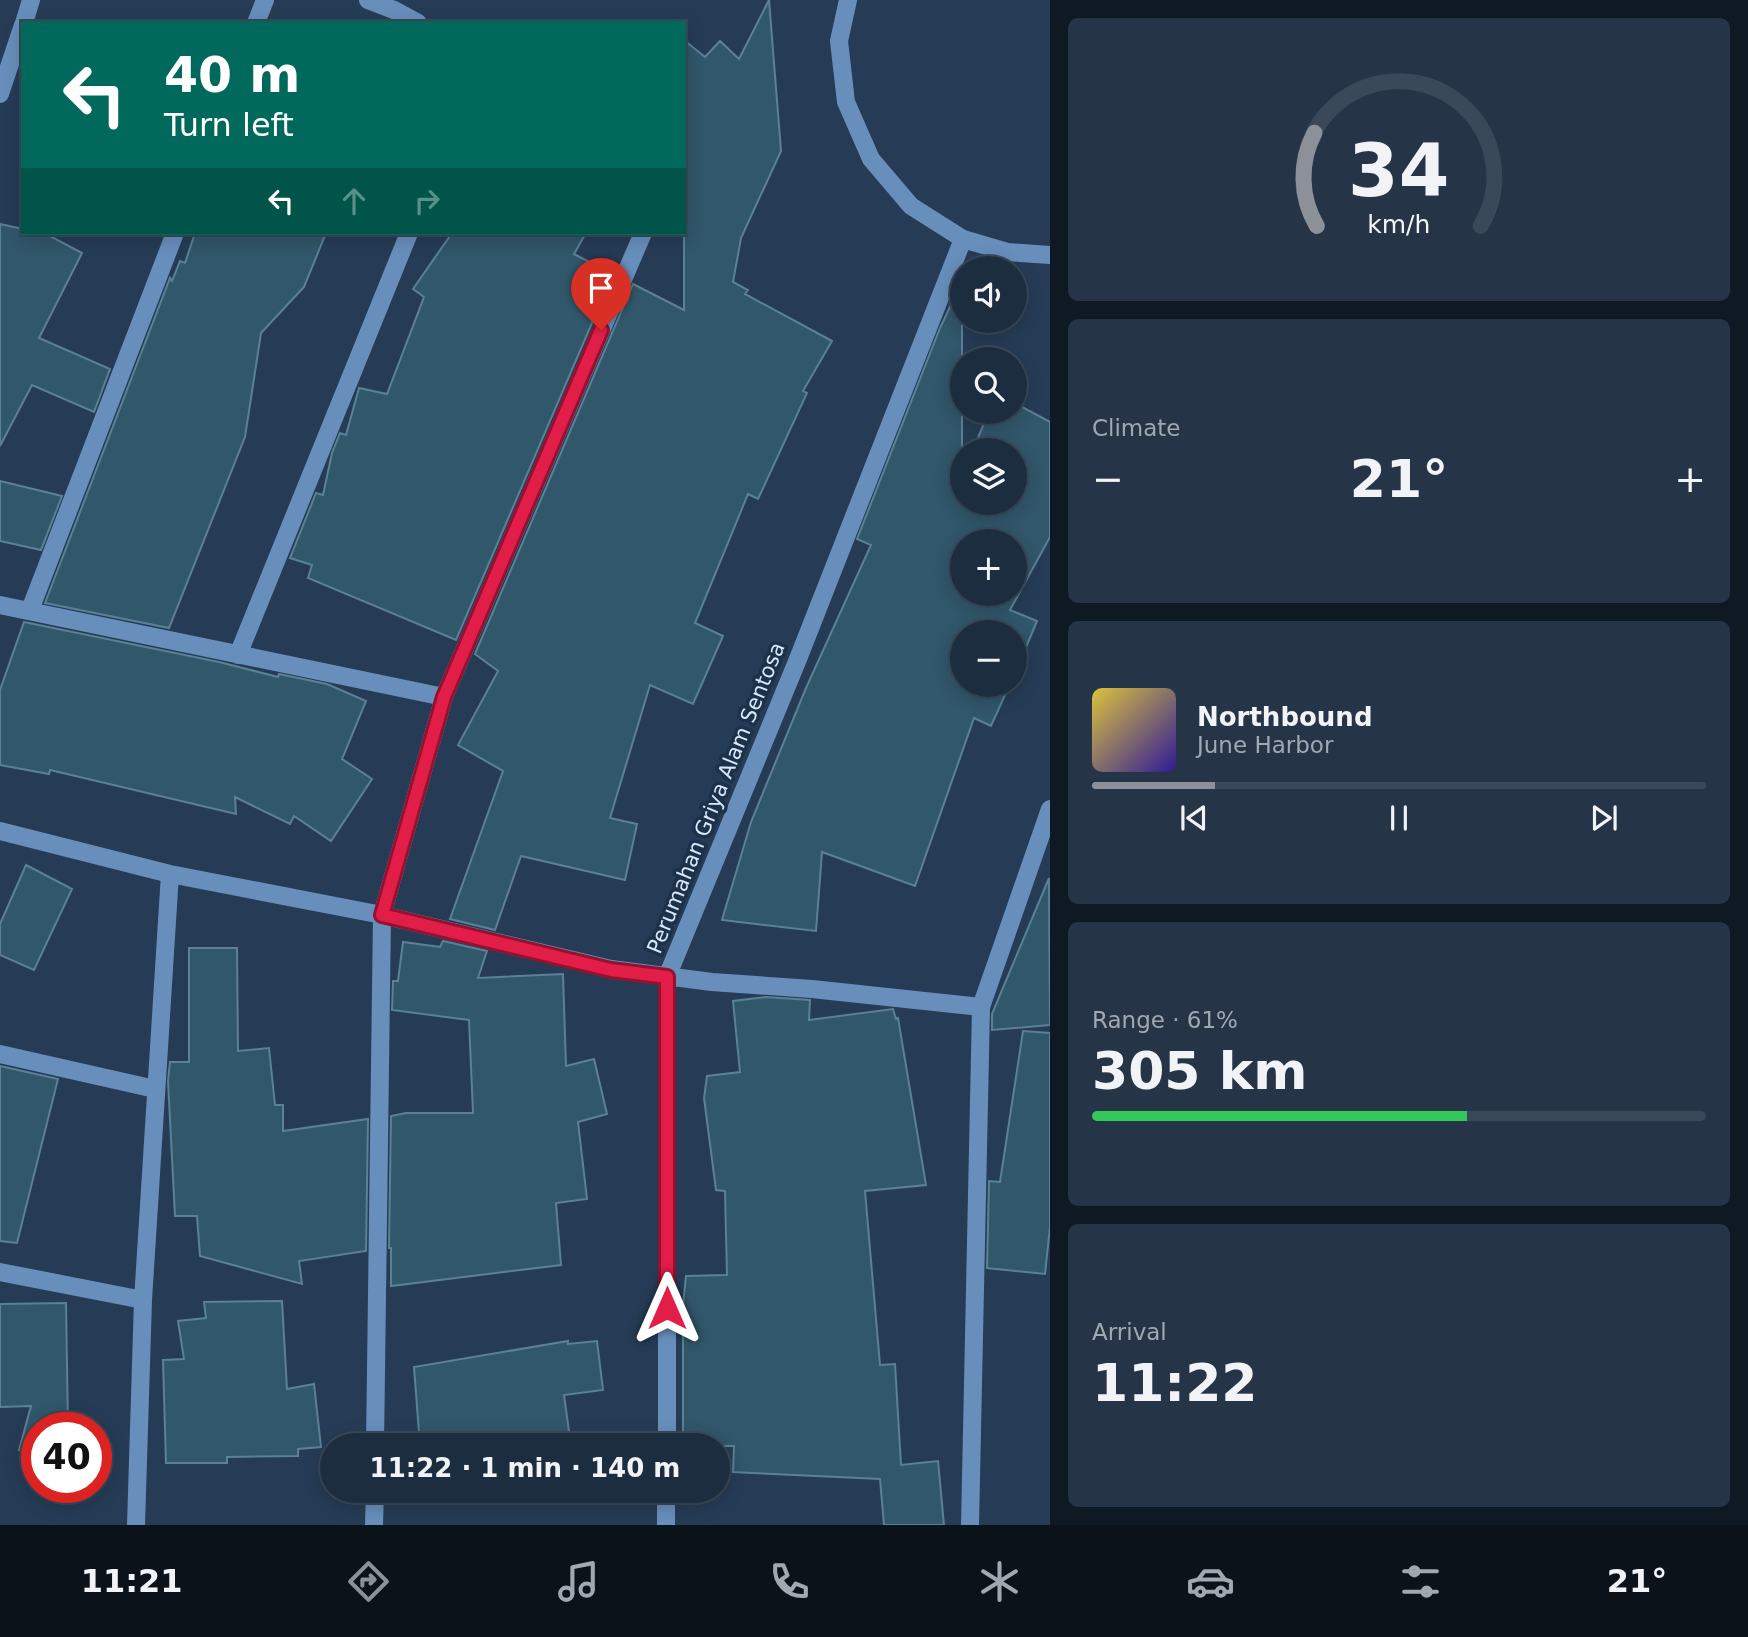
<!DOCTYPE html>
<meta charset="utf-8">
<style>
:root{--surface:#1c2d40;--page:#253547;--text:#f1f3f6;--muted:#a0a8b1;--line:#3a4959;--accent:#8c9099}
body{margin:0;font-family:"DejaVu Sans",sans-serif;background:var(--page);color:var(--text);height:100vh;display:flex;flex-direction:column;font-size:26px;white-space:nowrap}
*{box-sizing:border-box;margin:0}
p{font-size:23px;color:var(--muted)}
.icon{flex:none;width:38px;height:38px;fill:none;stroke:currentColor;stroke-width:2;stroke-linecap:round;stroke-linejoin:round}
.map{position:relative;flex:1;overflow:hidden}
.panel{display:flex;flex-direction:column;gap:18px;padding:18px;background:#0f1923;width:698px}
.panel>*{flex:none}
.top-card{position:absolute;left:21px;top:21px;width:665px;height:214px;border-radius:0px;box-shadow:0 4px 18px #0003,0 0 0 2px var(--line);background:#00695c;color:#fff;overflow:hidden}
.controls{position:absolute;left:950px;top:256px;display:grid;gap:14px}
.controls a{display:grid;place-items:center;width:77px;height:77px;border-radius:50%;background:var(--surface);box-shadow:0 4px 18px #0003,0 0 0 2px var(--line);font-size:35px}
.speed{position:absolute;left:21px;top:1412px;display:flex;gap:14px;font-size:35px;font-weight:700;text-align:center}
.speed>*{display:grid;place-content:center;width:91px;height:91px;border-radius:50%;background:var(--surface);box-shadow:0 4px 18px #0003,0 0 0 2px var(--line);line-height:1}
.speed .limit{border:10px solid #d22;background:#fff;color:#111}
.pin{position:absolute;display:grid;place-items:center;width:60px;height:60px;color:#fff;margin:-72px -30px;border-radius:50% 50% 50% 0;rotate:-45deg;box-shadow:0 0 7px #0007}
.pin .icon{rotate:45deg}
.me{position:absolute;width:77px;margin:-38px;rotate:0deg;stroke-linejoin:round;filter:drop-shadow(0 0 5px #0008)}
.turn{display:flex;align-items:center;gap:24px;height:147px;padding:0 28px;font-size:32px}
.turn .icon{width:91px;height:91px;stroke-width:2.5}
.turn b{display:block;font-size:49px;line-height:60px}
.lanes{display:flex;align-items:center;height:66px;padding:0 28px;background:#0003;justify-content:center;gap:35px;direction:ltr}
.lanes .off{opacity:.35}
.big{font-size:52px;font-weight:700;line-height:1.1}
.panel .card{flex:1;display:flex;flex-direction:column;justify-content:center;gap:10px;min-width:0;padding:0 24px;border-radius:10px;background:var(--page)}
.panel .dial{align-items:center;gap:0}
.dial svg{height:182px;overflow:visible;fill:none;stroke:var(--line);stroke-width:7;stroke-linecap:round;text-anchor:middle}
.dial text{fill:var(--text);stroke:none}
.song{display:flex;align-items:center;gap:21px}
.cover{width:84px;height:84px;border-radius:10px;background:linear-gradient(135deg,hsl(50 70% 55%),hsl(250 70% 35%))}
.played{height:7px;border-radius:4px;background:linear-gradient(90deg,var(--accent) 20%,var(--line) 20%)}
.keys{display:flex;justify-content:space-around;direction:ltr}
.heat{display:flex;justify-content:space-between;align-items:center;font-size:38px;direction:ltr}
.charge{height:10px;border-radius:5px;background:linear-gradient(90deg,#34c759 61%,var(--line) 0)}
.trip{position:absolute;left:320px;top:1433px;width:410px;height:70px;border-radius:35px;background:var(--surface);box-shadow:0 4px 18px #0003,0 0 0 2px var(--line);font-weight:700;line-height:70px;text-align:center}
.tab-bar{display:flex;height:112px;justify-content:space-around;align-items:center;background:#0b121a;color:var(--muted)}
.tab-bar .icon{width:49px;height:49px}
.tab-bar .current{color:var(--accent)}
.tab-bar b{font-size:32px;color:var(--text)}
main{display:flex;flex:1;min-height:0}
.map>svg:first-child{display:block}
.building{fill:#31576a;stroke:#5a8196;stroke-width:2;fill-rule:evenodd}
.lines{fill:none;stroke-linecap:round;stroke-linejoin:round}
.minor{stroke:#688fbc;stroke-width:18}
.route-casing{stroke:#92132f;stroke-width:18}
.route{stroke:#e11d48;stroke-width:12}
.labels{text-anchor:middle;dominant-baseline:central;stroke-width:7;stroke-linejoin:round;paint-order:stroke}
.street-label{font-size:21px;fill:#d9e7f8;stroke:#1c324b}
</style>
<main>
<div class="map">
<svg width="1050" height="1525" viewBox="0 0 1050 1525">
<rect width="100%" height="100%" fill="#263c56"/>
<path class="building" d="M 769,0 L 781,151 L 741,238 L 733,282 L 748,290 L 745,294 L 832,341 L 803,391 L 807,393 L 758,499 L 748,494 L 695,623 L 723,636 L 693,704 L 650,685 L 610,818 L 637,824 L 625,880 L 521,856 L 495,930 L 450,919 L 503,771 L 458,745 L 498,671 L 475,654 L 633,284 L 684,310 L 684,40 L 705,57 L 720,41 L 739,59 Z
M 0,224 L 23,229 L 23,233 L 50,236 L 82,253 L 39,338 L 110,369 L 94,412 L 32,385 L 0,446 Z
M 195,233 L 326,233 L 304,287 L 261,333 L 245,437 L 169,628 L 45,603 L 170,278 L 172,281 L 180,261 L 185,263 Z
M 452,233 L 586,233 L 574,254 L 613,274 L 456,640 L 308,578 L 312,565 L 290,558 L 316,493 L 323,495 L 332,453 L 340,433 L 346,435 L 359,388 L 387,394 L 424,297 L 413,289 Z
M 962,282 L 962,502 L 1015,502 L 1015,450 L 973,450 L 989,411 L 1015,411 L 1015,403 L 1050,422 L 1050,537 L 1010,610 L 1037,621 L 1015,674 L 1015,632 L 962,632 L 962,684 L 1010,684 L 991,726 L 974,718 L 915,886 L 822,852 L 816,931 L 722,920 L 751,822 L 806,688 L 871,545 L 857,539 L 940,328 ZM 962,541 L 1015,541 L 1015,593 L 962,593 Z
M 0,481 L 62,496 L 41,550 L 0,541 Z
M 24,622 L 219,662 L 278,677 L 279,674 L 327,684 L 366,701 L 342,759 L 372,779 L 331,841 L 294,816 L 290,824 L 235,797 L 236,814 L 50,770 L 49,774 L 0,765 L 0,690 Z
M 26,865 L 72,889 L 34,970 L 0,955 L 0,924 Z
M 1049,878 L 1050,1025 L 992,1030 L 992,1014 Z
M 443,941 L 487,951 L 478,978 L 563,974 L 566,1066 L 594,1059 L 607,1114 L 578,1122 L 587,1199 L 556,1203 L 561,1265 L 391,1286 L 391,1248 L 389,1248 L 391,1116 L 406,1113 L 473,1113 L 469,1020 L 392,1010 L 393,981 L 398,981 L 403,942 L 440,947 Z
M 189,948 L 237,948 L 238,1051 L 269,1048 L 275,1105 L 283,1105 L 283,1131 L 368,1119 L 366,1251 L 299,1261 L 302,1284 L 200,1256 L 197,1216 L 175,1216 L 168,1081 L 170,1062 L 189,1062 Z
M 766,997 L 810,1000 L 809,1020 L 893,1009 L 896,1019 L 898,1018 L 926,1185 L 865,1191 L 880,1365 L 895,1364 L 901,1465 L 938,1461 L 944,1525 L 884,1525 L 880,1479 L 733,1472 L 734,1446 L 683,1446 L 683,1305 L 686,1276 L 727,1275 L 725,1191 L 716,1190 L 704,1098 L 707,1076 L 740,1072 L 733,1001 Z
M 1023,1031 L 1050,1033 L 1050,1227 L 1045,1274 L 987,1268 L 989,1181 L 1000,1182 Z
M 0,1066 L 58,1079 L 17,1243 L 0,1241 Z
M 282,1301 L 287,1389 L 314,1384 L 321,1447 L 298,1449 L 298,1456 L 227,1457 L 227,1463 L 166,1463 L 163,1360 L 184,1359 L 178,1321 L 206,1318 L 204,1302 Z
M 66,1303 L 68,1428 L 37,1428 L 37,1455 L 19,1450 L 31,1406 L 0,1407 L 0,1304 Z
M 568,1341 L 568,1344 L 597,1341 L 603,1390 L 564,1395 L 571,1446 L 420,1446 L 414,1367 Z"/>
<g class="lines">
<path class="minor" d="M 368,0 L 394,10 L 418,23
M 848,0 L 839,41 L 846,102 L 871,159 L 911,206 L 963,239 L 1007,252 L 1050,255
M 24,23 L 31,0
M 256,23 L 265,0
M 0,94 L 23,25
M 0,605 L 444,697
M 30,610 L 175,233
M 238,655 L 409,233
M 0,831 L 170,874 L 382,915 L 611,969 L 712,982 L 812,989 L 981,1007
M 0,1054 L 155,1089
M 0,1272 L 143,1300
M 375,1446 L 382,915 L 444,697 L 643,233
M 667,1446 L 667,977 L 798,659 L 963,239
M 136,1525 L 143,1300 L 170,874
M 374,1525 L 375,1491
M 666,1525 L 666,1491
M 970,1525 L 981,1007 L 1050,809"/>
</g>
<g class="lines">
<g class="route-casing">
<path id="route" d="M 601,330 L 444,697 L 382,915 L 611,970 L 667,977 L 667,1308"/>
</g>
<use href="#route" class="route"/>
</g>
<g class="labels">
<g class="street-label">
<text transform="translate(716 798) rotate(-68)">Perumahan Griya Alam Sentosa</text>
</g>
</g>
</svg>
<div class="controls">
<a><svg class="icon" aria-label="sound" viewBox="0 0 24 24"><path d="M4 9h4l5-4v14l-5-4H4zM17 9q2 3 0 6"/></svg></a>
<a><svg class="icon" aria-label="search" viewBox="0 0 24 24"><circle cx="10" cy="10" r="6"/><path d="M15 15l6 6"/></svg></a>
<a><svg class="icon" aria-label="layers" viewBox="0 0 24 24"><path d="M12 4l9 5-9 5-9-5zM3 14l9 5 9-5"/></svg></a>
<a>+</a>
<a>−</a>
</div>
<div class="speed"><div class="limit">40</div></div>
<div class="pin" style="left:601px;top:330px;background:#d93025"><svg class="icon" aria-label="arrive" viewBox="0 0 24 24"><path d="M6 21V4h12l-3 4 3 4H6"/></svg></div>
<svg class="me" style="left:667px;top:1308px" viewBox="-20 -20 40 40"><path d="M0-17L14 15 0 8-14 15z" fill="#e11d48" stroke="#fff" stroke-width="4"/></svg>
<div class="trip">11:22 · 1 min · 140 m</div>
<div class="top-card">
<div class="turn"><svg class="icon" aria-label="left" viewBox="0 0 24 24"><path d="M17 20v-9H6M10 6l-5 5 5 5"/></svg><div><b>40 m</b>Turn left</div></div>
<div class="lanes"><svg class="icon" aria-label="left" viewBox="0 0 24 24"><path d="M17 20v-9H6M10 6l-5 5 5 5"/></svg><svg class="icon off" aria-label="ahead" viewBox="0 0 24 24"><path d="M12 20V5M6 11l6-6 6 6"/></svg><svg class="icon off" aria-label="right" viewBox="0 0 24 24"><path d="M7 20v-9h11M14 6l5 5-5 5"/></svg></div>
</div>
</div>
<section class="panel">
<div class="card dial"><svg viewBox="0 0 100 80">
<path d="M14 69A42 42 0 1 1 86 69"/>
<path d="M14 69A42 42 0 0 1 13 28" stroke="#8c9099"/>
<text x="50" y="56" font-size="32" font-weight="700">34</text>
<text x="50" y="72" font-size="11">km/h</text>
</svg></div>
<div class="card"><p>Climate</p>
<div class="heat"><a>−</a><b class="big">21°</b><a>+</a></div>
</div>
<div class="card">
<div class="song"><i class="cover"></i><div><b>Northbound</b><p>June Harbor</p></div></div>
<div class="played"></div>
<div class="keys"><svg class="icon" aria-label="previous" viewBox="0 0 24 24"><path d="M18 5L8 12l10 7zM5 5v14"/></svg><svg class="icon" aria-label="pause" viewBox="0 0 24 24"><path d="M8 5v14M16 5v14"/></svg><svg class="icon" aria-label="next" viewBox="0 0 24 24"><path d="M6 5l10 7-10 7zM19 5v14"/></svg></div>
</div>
<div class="card"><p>Range · 61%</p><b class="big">305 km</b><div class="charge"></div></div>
<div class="card"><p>Arrival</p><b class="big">11:22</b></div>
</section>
</main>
<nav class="tab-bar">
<b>11:21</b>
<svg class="icon current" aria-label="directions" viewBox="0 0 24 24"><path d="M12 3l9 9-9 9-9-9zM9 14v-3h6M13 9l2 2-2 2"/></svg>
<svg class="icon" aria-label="music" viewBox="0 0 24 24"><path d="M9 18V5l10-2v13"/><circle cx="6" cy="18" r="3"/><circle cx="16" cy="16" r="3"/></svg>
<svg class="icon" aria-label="phone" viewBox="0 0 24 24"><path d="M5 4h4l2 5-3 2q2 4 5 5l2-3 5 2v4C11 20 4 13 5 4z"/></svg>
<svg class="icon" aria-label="climate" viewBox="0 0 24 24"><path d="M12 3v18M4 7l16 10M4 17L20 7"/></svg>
<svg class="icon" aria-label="car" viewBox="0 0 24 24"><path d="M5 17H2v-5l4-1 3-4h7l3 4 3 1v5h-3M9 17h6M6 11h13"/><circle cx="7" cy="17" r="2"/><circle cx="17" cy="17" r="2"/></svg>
<svg class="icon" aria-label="filters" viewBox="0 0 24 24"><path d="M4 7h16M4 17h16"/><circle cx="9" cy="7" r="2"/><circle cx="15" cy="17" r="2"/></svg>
<b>21°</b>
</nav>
